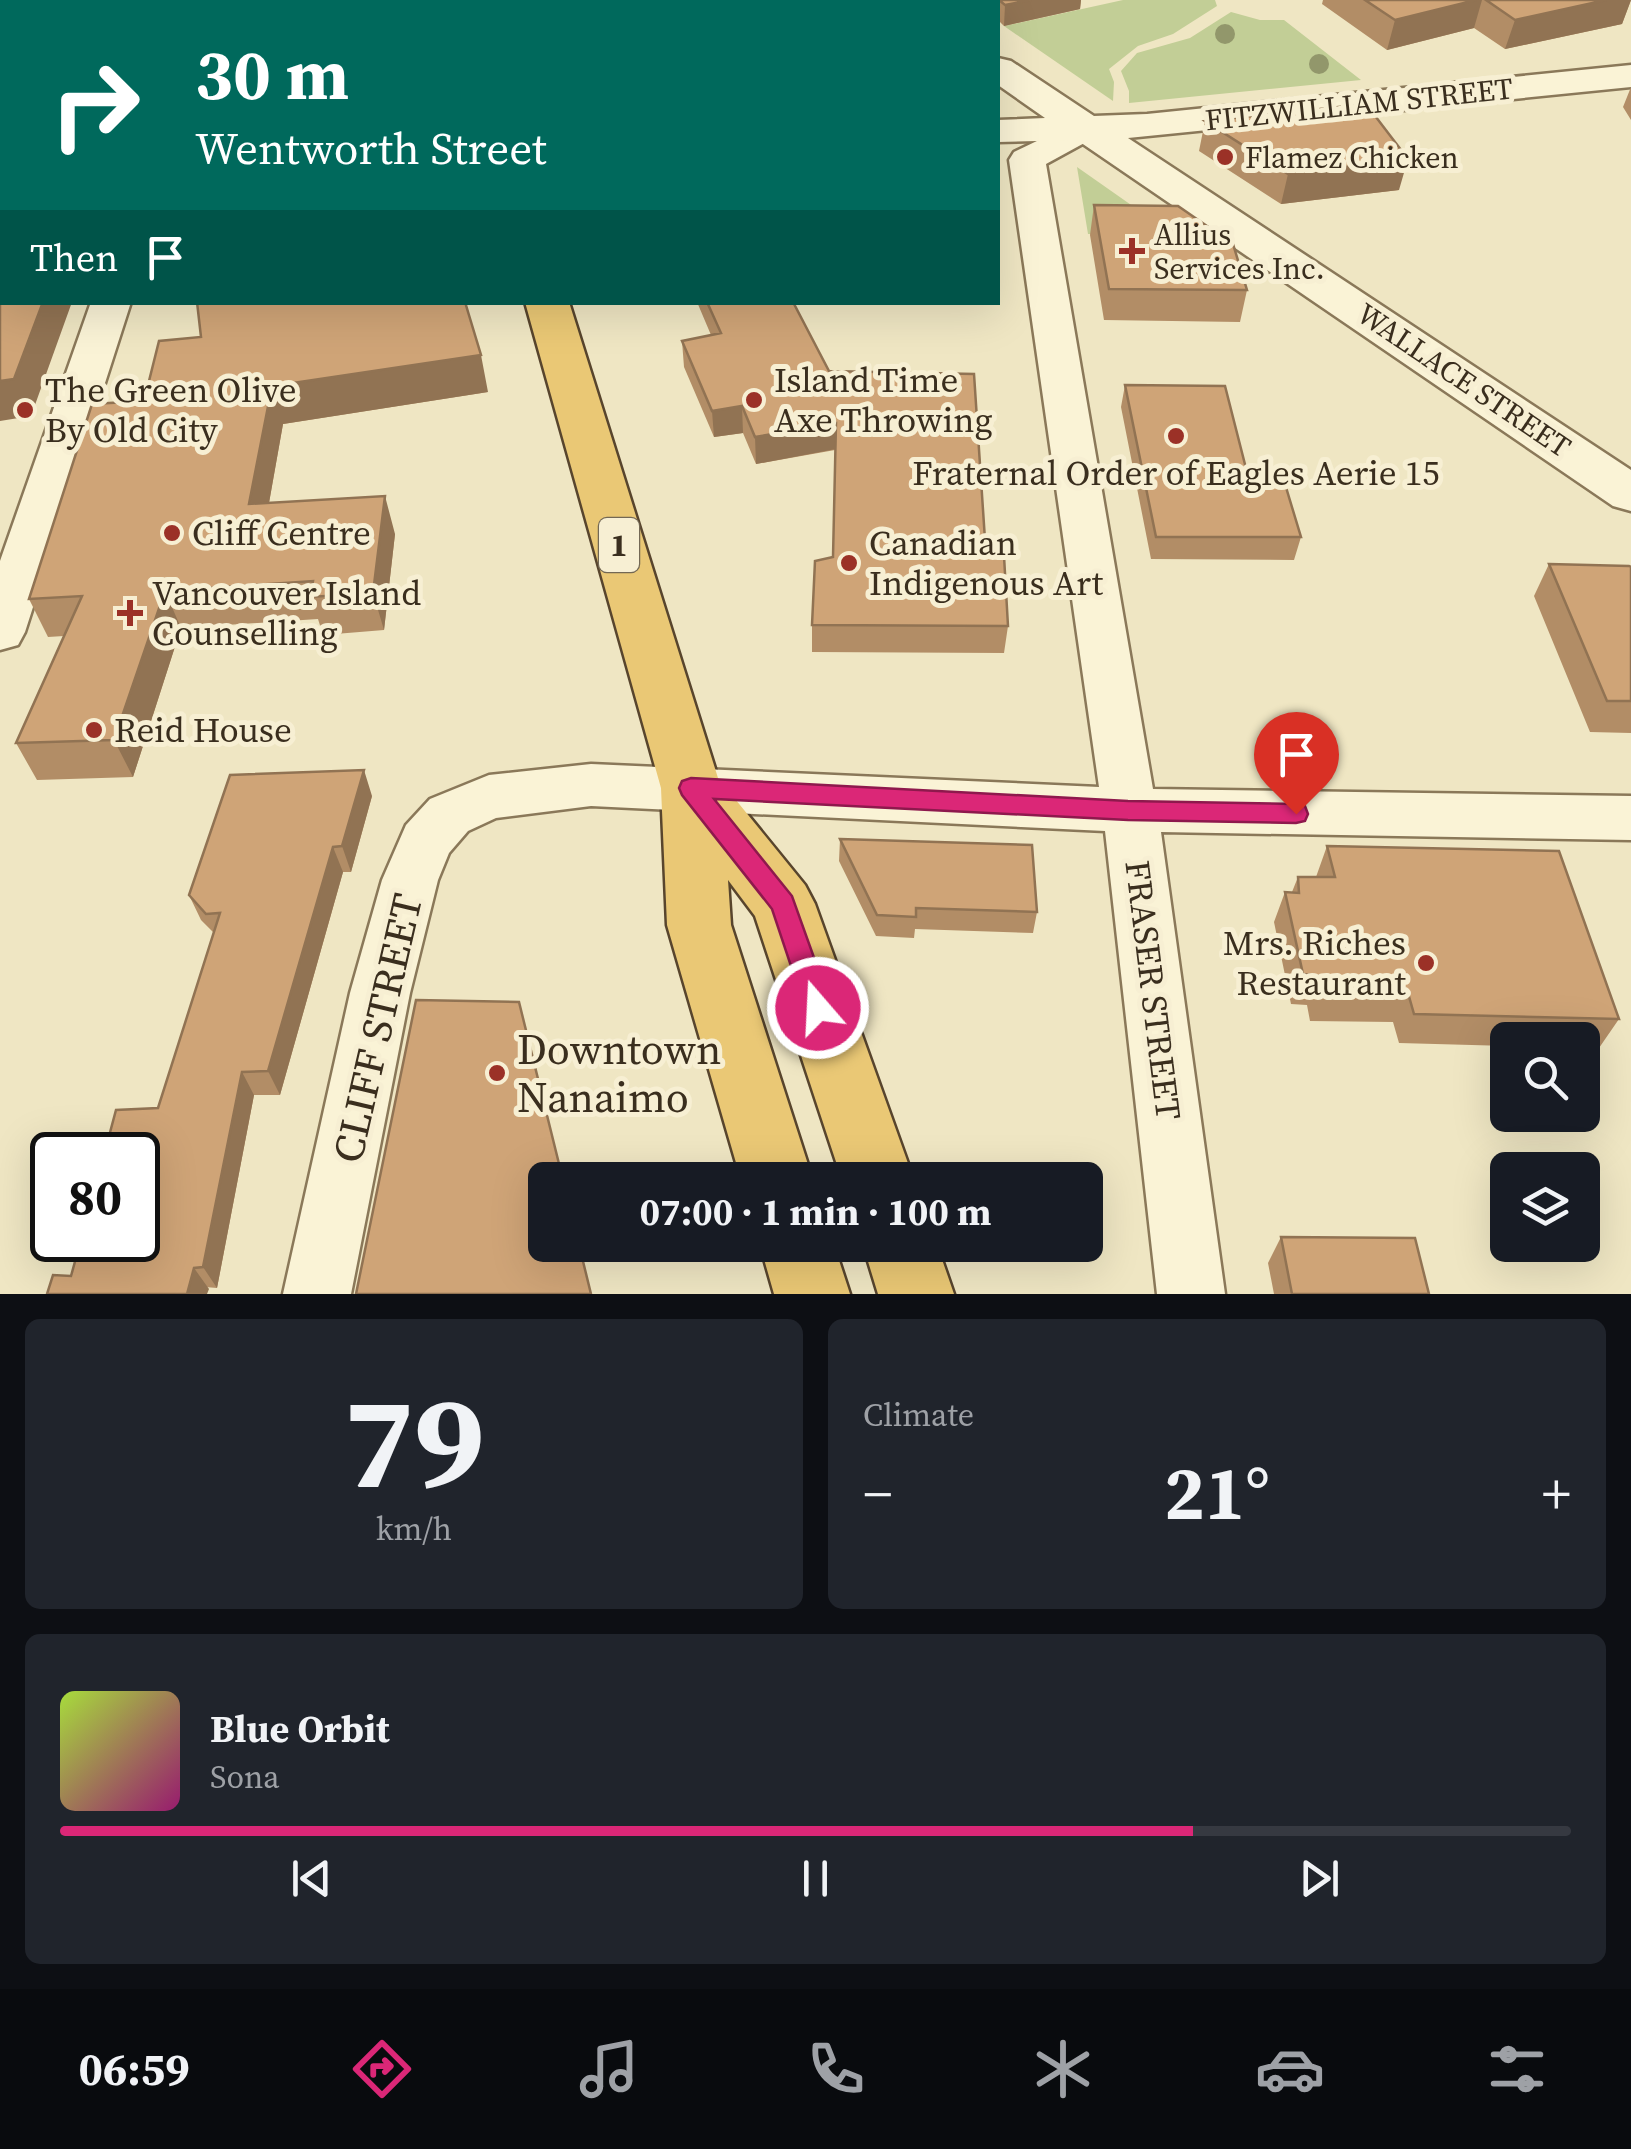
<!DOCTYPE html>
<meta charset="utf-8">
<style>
:root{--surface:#171b24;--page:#20242c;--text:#f1f3f6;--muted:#9ea1a6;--line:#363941;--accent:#db2777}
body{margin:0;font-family:"Source Serif 4",serif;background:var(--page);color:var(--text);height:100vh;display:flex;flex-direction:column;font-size:38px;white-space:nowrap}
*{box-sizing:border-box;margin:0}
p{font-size:32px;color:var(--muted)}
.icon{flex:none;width:55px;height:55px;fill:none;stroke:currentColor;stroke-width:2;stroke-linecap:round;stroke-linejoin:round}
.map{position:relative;height:1294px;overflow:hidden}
.details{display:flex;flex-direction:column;gap:25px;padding:25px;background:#0d0f14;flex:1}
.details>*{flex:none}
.guide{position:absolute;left:0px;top:0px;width:1000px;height:305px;box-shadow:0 10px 40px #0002;background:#00695c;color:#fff;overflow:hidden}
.fabs{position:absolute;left:1490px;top:1022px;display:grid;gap:20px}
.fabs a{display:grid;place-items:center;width:110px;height:110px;border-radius:15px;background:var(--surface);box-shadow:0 10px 40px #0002;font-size:50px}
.speed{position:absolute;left:30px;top:1132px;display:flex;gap:20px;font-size:50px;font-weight:700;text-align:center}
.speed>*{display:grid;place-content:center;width:130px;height:130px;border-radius:50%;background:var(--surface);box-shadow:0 10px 40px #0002;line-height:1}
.speed .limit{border:5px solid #111;border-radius:15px;background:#fff;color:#111}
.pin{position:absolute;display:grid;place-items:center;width:85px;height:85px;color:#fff;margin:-102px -42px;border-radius:50% 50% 50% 0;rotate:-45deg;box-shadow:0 0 10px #0007}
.pin .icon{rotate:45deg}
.me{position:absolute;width:110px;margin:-55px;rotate:341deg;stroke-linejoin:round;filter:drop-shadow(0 0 8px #0008)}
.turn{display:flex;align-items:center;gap:35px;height:210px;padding:0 30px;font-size:45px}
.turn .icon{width:130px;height:130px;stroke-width:2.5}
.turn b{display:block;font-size:70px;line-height:85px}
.then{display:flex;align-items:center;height:95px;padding:0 30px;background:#0003;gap:20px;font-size:38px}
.big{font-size:75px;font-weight:700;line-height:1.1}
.details .widget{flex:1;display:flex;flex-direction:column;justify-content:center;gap:15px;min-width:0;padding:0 35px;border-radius:15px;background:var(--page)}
.details .dial{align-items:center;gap:0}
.dial b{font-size:130px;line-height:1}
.song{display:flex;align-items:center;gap:30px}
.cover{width:120px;height:120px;border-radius:15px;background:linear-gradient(135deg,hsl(80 70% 55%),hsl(320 70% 35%))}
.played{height:10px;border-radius:5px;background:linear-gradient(90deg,var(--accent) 75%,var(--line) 75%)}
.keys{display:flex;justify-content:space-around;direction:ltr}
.heat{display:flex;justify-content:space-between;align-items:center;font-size:55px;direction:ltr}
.details .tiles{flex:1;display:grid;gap:25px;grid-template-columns:1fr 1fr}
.widget:last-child{grid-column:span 2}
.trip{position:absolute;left:528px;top:1162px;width:575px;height:100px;border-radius:15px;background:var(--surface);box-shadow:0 10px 40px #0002;font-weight:700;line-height:100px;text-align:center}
.dock{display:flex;height:160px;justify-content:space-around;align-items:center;background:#090b0e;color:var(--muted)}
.dock .icon{width:70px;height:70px}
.dock .active{color:var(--accent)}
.dock b{font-size:45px;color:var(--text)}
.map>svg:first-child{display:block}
.green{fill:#c2ce96}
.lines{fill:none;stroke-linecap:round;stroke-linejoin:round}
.minor-casing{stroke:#8a7859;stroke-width:5}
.tertiary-casing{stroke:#8a7859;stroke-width:5}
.trunk-casing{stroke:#58452d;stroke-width:5}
.minor{fill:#faf3d6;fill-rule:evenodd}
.tertiary{fill:#faf3d6;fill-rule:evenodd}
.trunk{fill:#eac875;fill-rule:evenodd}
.tree{fill:#92976b}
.wall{fill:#b28d66}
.shaded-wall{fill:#917353}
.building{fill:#cfa477;stroke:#917353;stroke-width:2.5}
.route{fill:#db2777;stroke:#8e194d;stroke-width:2.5}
.poi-dot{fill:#9b3127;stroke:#f7efd3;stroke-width:4}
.labels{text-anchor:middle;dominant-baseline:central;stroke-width:10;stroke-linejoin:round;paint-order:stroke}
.far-street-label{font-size:30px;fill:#3a2e1e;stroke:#f7efd3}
.far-poi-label{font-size:30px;fill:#3a2e1e;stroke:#f7efd3;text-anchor:start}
.shield{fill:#f7efd3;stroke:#736854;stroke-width:2.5}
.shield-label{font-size:32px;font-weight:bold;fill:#3a2e1e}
.poi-label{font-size:35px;fill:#3a2e1e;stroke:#f7efd3;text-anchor:start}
.street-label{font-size:35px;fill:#3a2e1e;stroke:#f7efd3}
.near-street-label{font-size:42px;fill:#3a2e1e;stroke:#f7efd3}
.near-poi-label{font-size:42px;fill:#3a2e1e;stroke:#f7efd3;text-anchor:start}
</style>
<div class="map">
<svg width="1631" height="1294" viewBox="0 0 1631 1294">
<rect width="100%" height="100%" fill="#efe6c3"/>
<path class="green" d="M 1123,0 L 1215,0 L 1217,6 L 1173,34 L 1138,46 L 1109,69 L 1114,82 L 1113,101 L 1004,26 Z
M 1231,12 L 1260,20 L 1284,20 L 1361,80 L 1129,103 L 1129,91 L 1121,71 L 1137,53 L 1190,38 Z
M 1077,167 L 1174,235 L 1088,234 Z"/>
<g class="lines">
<g class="minor-casing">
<path id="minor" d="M 1087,117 L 1099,121 L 1105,128 L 1099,135 L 1046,164 L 1153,789 L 1631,796 L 1631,840 L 1161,832 L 1225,1294 L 1157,1294 L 1105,831 L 591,806 L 496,818 L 468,831 L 449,853 L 438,880 L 410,993 L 351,1294 L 283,1294 L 350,993 L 382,880 L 406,825 L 430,799 L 489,775 L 591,764 L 1099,787 L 1009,160 L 1014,152 Z
M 91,302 L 131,302 L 25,632 L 18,645 L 0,650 L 0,561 Z"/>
</g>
<g class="tertiary-casing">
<path id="tertiary" d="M 881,0 L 918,0 L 919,2 L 882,2 Z
M 998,58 L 1011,61 L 1094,116 L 1147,114 L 1631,65 L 1631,87 L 1128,138 L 1631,470 L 1631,511 L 1613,506 L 1077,140 L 998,142 L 998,120 L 1045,118 L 998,85 Z"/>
</g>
<g class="trunk-casing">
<path id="trunk" d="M 440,0 L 474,0 L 475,2 L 441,2 Z
M 525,302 L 569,302 L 718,778 L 805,885 L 815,904 L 914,1180 L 842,1180 L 755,916 L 728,880 L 731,925 L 813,1180 L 741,1180 L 667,925 L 661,788 Z
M 760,1245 L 834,1245 L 850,1294 L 774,1294 Z
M 863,1245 L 937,1245 L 954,1294 L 878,1294 Z"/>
</g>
<use href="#minor" class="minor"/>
<use href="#tertiary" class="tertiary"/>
<use href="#trunk" class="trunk"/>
</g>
<g class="tree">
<circle cx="1225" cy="34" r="10"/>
<circle cx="1319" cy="64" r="10"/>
</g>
<path class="wall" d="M 974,0 L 1081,0 L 1080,9 L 1004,26 L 998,20 L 998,2 L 976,2 Z
M 1323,0 L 1631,0 L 1622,24 L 1505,49 L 1474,28 L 1387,50 L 1322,4 Z
M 1631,87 L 1631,120 L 1623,107 Z
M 1205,121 L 1399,190 L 1281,204 L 1199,151 Z
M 1094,205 L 1247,290 L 1240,322 L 1104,320 L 1090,235 Z
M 697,302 L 793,302 L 829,371 L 986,555 L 1008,626 L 1004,653 L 812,652 L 812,625 L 833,557 L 835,450 L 756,464 L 743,433 L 714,437 L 684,367 L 682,341 L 711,335 Z
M 1125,385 L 1250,484 L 1301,537 L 1294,560 L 1151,559 L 1121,407 Z
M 488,392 L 283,424 L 269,503 L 395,534 L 384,630 L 323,635 L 318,619 L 181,628 L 133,777 L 37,780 L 16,743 L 64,636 L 48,637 L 29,599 L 144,401 Z
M 1549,564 L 1631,567 L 1631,733 L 1590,732 L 1534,596 Z
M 372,796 L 351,872 L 343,872 L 280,1095 L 254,1095 L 217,1288 L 71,1276 L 158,1108 L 214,933 L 201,920 L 189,895 Z
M 840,839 L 1037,912 L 1033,933 L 915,929 L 914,938 L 876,936 L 839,861 Z
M 1327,846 L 1619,1019 L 1599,1048 L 1582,1048 L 1582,1040 L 1508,1040 L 1508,1046 L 1399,1043 L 1393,1022 L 1310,1021 L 1307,1005 L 1291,1004 L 1274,922 L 1285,892 L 1292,892 L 1298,877 L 1316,877 Z
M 1281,1237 L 1429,1294 L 1274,1294 L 1268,1263 Z"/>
<path class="shaded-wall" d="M 1031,0 L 1081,0 L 1080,9 L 1004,26 L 1005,5 Z
M 1476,0 L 1482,0 L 1474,28 L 1387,50 L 1395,20 Z
M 1606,0 L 1631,0 L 1622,24 L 1505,49 L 1515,20 Z
M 1408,159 L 1399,190 L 1281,204 L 1288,174 Z
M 43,302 L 72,302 L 31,416 L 0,421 L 0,381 Z
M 481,355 L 488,392 L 283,424 L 262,542 L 249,504 L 272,386 Z
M 742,406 L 743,433 L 714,437 L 712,411 Z
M 836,423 L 836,449 L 756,464 L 755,437 Z
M 385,496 L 395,534 L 384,630 L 373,593 Z
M 165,591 L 181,628 L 133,777 L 114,740 Z
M 364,770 L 372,796 L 351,872 L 342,846 Z
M 333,847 L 343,872 L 280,1095 L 268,1071 Z
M 242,1072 L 254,1095 L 217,1288 L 203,1267 Z
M 194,1268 L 209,1289 L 207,1294 L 187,1294 Z"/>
<path class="building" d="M 0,0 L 229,0 L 229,2 L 2,2 L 2,302 L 43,302 L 14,379 L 0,381 Z
M 333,0 L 391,0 L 392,2 L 333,2 Z
M 527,0 L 608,0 L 610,2 L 528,2 Z
M 999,0 L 1031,0 L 1005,5 Z
M 1365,0 L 1476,0 L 1395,20 Z
M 1486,0 L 1606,0 L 1515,20 Z
M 1366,104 L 1408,159 L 1288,174 L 1205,121 Z
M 1094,205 L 1178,206 L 1233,244 L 1247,290 L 1109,289 Z
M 197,302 L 465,302 L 481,355 L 272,386 L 249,504 L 385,496 L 373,593 L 310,597 L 313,581 L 165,591 L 114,740 L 16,743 L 82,596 L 29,599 L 92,404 L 144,401 L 159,341 L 201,337 Z
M 707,302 L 793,302 L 829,371 L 974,374 L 986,555 L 1004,556 L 1008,626 L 812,625 L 815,561 L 833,557 L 836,423 L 755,437 L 742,406 L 712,411 L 682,341 L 721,333 Z
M 1125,385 L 1225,386 L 1250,484 L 1285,484 L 1301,537 L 1156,537 Z
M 1549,564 L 1629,566 L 1631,567 L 1631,701 L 1607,701 Z
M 364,770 L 342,846 L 333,847 L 268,1071 L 242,1072 L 203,1267 L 194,1268 L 187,1294 L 47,1294 L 53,1275 L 71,1276 L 81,1240 L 138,1240 L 138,1155 L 104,1155 L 116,1110 L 158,1108 L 220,913 L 206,914 L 189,895 L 230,775 Z
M 840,839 L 1032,845 L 1037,912 L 916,908 L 916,917 L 877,915 Z
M 1327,846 L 1559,851 L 1619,1019 L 1414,1014 L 1408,993 L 1323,992 L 1320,976 L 1303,974 L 1285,892 L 1299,893 L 1298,877 L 1335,877 Z
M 416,1000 L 519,1002 L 563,1180 L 545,1180 L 545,1245 L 579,1245 L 591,1294 L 356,1294 Z
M 1281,1237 L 1415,1238 L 1429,1294 L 1292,1294 Z"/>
<path class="route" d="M 691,778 L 1128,801 L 1296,804 L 1305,806 L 1308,814 L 1305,821 L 1296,823 L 1128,820 L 714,799 L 792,896 L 832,1008 L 828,1016 L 818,1020 L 809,1016 L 805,1008 L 772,909 L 682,795 L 679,788 L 682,781 Z"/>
<g class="poi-dot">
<circle cx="1225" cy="157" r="10"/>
<path d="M1127 236h10v10h10v10h-10v10h-10v-10h-10v-10h10z"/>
<circle cx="754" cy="400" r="10"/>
<circle cx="25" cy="410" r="10"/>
<circle cx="1176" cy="436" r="10"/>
<circle cx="172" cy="533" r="10"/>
<circle cx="849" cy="563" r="10"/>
<path d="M125 598h10v10h10v10h-10v10h-10v-10h-10v-10h10z"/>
<circle cx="94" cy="730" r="10"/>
<circle cx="1426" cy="963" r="10"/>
<circle cx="497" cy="1073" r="10"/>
</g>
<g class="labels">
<g class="far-street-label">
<text transform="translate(1359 104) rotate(-6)">FITZWILLIAM STREET</text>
<text transform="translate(1464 380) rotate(34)">WALLACE STREET</text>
</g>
<g class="far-poi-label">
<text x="1245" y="157">Flamez Chicken</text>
<text x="1154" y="234">Allius<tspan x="1154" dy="34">Services Inc.</tspan></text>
</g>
<rect class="shield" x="599" y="518" width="40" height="54" rx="8"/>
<g class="shield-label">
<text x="619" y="545">1</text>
</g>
<g class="poi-label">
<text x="774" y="380">Island Time<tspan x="774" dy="40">Axe Throwing</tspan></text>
<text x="45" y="390">The Green Olive<tspan x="45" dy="40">By Old City</tspan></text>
<text x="1176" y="473" text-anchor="middle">Fraternal Order of Eagles Aerie 15</text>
<text x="192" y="533">Cliff Centre</text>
<text x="869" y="543">Canadian<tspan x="869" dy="40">Indigenous Art</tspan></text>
<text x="152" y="593">Vancouver Island<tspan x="152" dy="40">Counselling</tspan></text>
<text x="114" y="730">Reid House</text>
<text x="1406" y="943" text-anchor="end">Mrs. Riches<tspan x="1406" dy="40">Restaurant</tspan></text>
</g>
<g class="street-label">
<text transform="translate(1153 990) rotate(83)">FRASER STREET</text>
</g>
<g class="near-street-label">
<text transform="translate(377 1028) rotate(-77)">CLIFF STREET</text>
</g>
<g class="near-poi-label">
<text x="517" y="1049">Downtown<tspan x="517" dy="48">Nanaimo</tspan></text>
</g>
</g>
</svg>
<div class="fabs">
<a><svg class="icon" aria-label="search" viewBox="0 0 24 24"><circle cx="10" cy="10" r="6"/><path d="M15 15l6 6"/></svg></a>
<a><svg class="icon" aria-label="layers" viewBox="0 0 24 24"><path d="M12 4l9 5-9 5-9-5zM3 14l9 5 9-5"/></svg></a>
</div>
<div class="speed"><div class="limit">80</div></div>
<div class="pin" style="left:1296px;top:814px;background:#d93025"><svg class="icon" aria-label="arrive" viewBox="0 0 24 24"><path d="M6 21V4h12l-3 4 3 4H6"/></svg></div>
<svg class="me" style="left:818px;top:1008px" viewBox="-20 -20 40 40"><circle r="17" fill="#db2777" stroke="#fff" stroke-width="3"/><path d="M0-11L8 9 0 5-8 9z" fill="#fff"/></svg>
<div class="trip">07:00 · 1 min · 100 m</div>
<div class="guide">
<div class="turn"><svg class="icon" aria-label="right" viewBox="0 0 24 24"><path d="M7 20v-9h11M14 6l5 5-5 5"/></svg><div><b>30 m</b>Wentworth Street</div></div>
<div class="then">Then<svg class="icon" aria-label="arrive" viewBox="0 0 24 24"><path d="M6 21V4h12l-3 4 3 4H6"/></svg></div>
</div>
</div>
<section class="details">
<div class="tiles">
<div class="widget dial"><b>79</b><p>km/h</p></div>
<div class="widget"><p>Climate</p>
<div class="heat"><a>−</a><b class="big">21°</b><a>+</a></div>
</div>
<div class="widget">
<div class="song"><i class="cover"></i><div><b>Blue Orbit</b><p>Sona</p></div></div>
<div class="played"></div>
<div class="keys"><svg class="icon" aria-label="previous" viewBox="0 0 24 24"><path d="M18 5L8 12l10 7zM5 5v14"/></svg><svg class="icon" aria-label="pause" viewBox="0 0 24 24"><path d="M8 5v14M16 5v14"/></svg><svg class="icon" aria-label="next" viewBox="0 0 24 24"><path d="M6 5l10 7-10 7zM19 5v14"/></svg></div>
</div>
</div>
</section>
<nav class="dock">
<b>06:59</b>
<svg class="icon active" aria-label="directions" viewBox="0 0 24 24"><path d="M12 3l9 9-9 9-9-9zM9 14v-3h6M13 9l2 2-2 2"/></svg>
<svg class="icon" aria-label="music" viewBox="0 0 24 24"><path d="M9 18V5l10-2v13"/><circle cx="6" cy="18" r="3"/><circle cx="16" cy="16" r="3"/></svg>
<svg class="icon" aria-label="phone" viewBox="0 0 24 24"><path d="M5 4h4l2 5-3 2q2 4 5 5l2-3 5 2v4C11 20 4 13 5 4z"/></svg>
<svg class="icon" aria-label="climate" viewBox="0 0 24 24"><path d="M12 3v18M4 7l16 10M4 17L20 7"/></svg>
<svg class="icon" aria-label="car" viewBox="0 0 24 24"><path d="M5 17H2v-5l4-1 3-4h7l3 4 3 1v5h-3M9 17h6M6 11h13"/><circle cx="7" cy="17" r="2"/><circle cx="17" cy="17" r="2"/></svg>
<svg class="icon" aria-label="filters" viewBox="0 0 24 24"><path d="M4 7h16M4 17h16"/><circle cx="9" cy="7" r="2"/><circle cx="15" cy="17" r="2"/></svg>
</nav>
